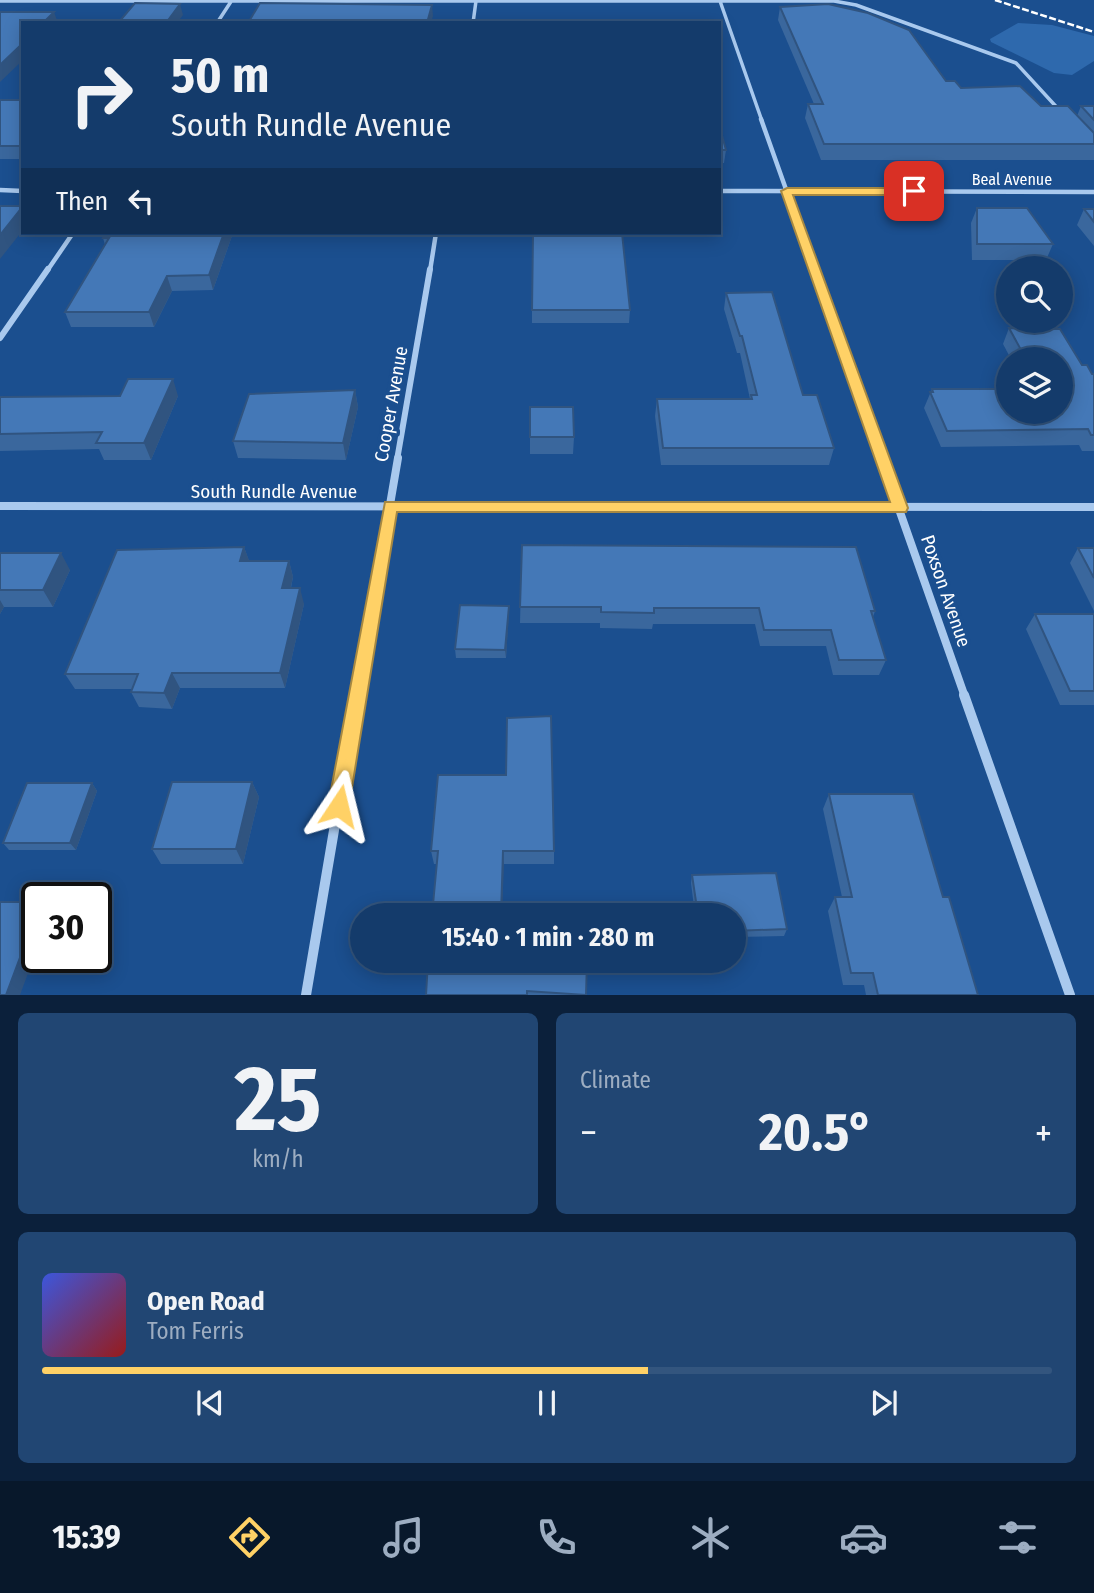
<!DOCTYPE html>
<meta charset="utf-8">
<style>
:root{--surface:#143b6b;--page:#214673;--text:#f1f3f6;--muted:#9dadc1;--line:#33557e;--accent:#ffd166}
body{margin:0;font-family:"Fira Sans Condensed",sans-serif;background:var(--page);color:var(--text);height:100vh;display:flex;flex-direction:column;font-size:26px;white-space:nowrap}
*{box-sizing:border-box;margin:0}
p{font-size:23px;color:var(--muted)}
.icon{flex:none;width:38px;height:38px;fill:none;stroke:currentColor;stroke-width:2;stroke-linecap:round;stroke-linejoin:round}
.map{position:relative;height:995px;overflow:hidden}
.panel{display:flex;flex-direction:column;gap:18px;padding:18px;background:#0b203b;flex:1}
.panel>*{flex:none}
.banner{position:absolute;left:21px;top:21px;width:700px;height:214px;border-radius:0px;box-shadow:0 4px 18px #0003,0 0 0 2px var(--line);background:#143b6b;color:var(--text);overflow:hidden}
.fabs{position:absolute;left:996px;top:256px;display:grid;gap:14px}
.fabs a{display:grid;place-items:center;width:77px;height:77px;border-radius:50%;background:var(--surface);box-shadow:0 4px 18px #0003,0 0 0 2px var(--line);font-size:35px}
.speed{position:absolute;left:21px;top:882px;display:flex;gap:14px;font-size:35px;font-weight:700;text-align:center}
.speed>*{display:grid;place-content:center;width:91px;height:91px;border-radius:50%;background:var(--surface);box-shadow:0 4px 18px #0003,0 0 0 2px var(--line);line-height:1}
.speed .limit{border:4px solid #111;border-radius:10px;background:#fff;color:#111}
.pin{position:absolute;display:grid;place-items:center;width:60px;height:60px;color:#fff;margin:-30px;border-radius:14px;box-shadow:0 4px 10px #0006}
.me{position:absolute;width:77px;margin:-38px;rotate:10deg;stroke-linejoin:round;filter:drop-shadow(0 0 5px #0008)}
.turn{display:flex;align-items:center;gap:24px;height:147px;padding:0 35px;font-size:32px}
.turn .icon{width:91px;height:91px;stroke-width:2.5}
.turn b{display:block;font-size:49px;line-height:60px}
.then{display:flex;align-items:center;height:66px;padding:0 35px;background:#0003;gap:14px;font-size:26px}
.big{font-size:52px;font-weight:700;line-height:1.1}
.panel .tile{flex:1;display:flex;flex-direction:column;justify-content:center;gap:10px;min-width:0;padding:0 24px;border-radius:10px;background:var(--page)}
.panel .dial{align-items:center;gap:0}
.dial b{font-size:91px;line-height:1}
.song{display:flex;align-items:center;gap:21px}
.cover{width:84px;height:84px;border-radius:10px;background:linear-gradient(135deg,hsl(230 70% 55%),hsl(0 70% 35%))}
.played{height:7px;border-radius:4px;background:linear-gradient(90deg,var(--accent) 60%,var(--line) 60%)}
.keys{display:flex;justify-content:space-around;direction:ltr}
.heat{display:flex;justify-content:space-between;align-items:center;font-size:38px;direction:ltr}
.panel .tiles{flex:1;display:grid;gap:18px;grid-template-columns:1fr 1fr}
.tile:last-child{grid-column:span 2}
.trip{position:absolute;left:350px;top:903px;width:396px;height:70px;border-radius:35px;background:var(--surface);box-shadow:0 4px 18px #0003,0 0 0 2px var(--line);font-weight:700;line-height:70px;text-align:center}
.tabs{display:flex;height:112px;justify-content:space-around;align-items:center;background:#08182b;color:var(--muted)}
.tabs .icon{width:49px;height:49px}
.tabs .active{color:var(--accent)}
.tabs b{font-size:32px;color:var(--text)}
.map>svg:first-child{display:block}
.green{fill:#2e69ad}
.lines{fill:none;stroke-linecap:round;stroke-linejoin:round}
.minor-far4{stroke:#a9c9ee;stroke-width:3.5}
.minor-far3{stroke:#a9c9ee;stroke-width:4.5}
.minor-far2{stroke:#a9c9ee;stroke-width:6}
.minor-far1{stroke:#a9c9ee;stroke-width:8}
.minor{stroke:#a9c9ee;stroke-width:10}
.rail{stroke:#fff;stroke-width:2.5;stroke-dasharray:7 2.5;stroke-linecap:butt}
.wall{fill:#3a679d}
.shaded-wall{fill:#305480}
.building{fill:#4478b7;stroke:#305480;stroke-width:2}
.route{fill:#ffd166;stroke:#a68842;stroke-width:2}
.labels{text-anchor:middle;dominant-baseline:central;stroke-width:7;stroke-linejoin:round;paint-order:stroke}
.far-street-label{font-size:16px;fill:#fff;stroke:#1b4f8f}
.street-label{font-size:19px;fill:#fff;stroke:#1b4f8f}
</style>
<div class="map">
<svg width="1094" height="995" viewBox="0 0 1094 995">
<rect width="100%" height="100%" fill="#1b4f8f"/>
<path class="green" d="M 1018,23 L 1052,25 L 1094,36 L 1094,61 L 1072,75 L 1054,73 L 991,42 L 990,39 Z"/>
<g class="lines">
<path class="minor-far4" d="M 0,1 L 834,1 L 856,5 L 1016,63 L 1062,113
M 720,1 L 762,121
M 217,23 L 232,0
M 473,23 L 476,1"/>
<path class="minor-far3" d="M 761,119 L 815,271
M 0,190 L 23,191
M 719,191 L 1094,192
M 47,271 L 73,233
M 430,271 L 436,233"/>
<path class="minor-far2" d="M 814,269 L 882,460
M 0,338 L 48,269
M 397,460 L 430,269"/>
<path class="minor-far1" d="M 881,458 L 965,697
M 0,506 L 1094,507
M 357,697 L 398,458"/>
<path class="minor" d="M 964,695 L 1070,995
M 306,995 L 357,695"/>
<path class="rail" d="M 995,0 L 1094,32"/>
</g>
<path class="wall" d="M 780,7 L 961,88 L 1077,116 L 1081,106 L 1094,106 L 1094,160 L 821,160 L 805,118 L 808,104 L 814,104 L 778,20 Z
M 0,100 L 23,100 L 23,159 L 0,159 Z
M 719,125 L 726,150 L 724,163 L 719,163 Z
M 977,208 L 1053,244 L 1046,260 L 972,260 L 971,223 Z
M 1084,209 L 1094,209 L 1094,246 L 1077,225 Z
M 106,233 L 233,233 L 213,290 L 172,291 L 154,327 L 71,327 L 65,312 L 105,245 L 103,238 Z
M 726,293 L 803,395 L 834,448 L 829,465 L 661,465 L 655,416 L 657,399 L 750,399 L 740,353 L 737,353 L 724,309 Z
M 532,310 L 630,310 L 629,323 L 532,323 Z
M 1009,328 L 1082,365 L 1092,374 L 1094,374 L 1094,451 L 1082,451 L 1079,445 L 941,447 L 924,408 L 932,389 L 1060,411 L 1060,359 L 1011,359 L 1003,344 Z
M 355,390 L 358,407 L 346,460 L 238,458 L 233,441 Z
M 178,396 L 151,460 L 104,460 L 99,449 L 0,451 L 0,397 Z
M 530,437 L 574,437 L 573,454 L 530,454 Z
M 522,545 L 875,611 L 873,617 L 886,660 L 879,675 L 833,675 L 826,646 L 760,646 L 755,624 L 653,624 L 652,629 L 600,628 L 600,623 L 520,623 Z
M 244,547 L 249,561 L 289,561 L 293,577 L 291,588 L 304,604 L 285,688 L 180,688 L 172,709 L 139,707 L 131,692 L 132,689 L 75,689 L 65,674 Z
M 1078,548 L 1094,548 L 1094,611 L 1070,563 Z
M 0,553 L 70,570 L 53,607 L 4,607 L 0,614 Z
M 509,606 L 506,658 L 456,658 L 455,649 Z
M 1035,614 L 1094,614 L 1094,705 L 1060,705 L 1026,629 Z
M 252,782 L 259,797 L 243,864 L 161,864 L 152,849 Z
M 92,783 L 97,791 L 76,850 L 9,850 L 3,843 Z
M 829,794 L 943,897 L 978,995 L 866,995 L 864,985 L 843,985 L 828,911 L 835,897 L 842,897 L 823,809 Z
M 431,851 L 554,851 L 554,864 L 434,864 Z
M 692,875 L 787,929 L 784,936 L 733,937 L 733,915 L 695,915 L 691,883 Z
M 428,961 L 586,995 L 426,995 Z"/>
<path class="shaded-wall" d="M 180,4 L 183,15 L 177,23 L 166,23 Z
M 432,5 L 433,16 L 431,23 L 427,23 Z
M 54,12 L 58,23 L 43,23 Z
M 23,43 L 23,60 L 0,82 L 0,65 Z
M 23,207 L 23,230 L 0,259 L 0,235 Z
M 224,233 L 233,233 L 213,290 L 209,275 Z
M 167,276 L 172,291 L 154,327 L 149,312 Z
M 173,379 L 178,396 L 151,460 L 144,443 Z
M 355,390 L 358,407 L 346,460 L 343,443 Z
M 244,547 L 250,563 L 240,561 Z
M 61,553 L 70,570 L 53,607 L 43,590 Z
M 289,561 L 293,577 L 287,604 L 282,588 Z
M 300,588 L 304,604 L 285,688 L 280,673 Z
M 0,600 L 4,607 L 0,614 Z
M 509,606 L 509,615 L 506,658 L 505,650 Z
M 172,673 L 180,688 L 172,709 L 164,693 Z
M 252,782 L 259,797 L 243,864 L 236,849 Z
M 92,783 L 97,791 L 76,850 L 70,843 Z
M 503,851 L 504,864 L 502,915 L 501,915 Z
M 37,912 L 37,949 L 20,995 L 6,995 Z"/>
<path class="building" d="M 135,3 L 180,4 L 166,23 L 118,23 Z
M 260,3 L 432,5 L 427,23 L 248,23 Z
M 828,4 L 868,13 L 909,30 L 946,81 L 955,81 L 961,88 L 1020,86 L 1041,106 L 1068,106 L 1094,133 L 1094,144 L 824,144 L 808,104 L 823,104 L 780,7 Z
M 0,12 L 54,12 L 43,23 L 23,23 L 23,43 L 0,65 Z
M 515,21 L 557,22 L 557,23 L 515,23 Z
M 0,100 L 23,100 L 23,146 L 0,146 Z
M 1081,106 L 1094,106 L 1094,120 Z
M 719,125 L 726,150 L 719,150 Z
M 0,206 L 23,206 L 0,235 Z
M 977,208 L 1027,208 L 1053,244 L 977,244 Z
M 1084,209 L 1094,209 L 1094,222 Z
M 106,233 L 224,233 L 209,275 L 167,276 L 149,312 L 65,312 L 109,238 L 103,238 Z
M 533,233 L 622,233 L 630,310 L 532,310 Z
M 772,292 L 803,395 L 817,395 L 834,448 L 663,448 L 657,399 L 752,399 L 751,395 L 757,395 L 742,336 L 740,336 L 726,293 Z
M 1009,328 L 1060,329 L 1082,365 L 1087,365 L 1092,374 L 1094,374 L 1094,435 L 1091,435 L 1088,429 L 947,431 L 930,392 L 933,392 L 932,389 L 1008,389 L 1008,411 L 1060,411 L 1060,359 L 1026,359 Z
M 128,379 L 173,379 L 144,443 L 96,443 L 102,432 L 0,434 L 0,397 L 120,396 Z
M 355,390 L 343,443 L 233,441 L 249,394 Z
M 530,407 L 573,407 L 574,437 L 530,437 Z
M 522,545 L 856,547 L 875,611 L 871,611 L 886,660 L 839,660 L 831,630 L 764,630 L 759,608 L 654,608 L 654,613 L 601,612 L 601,607 L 520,607 Z
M 244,547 L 240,561 L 289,561 L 282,588 L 300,588 L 280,673 L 172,673 L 164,693 L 131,692 L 138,674 L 65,674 L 117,550 Z
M 1078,548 L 1094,548 L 1094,578 Z
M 0,553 L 61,553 L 43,590 L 0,590 Z
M 460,605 L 509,606 L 505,650 L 455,649 Z
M 1035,614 L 1094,614 L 1094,691 L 1070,691 Z
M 551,716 L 554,851 L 503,851 L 501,915 L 432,915 L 438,851 L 431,851 L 438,775 L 506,775 L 507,718 Z
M 172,782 L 252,782 L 236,849 L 152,849 Z
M 27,783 L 92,783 L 70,843 L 3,843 Z
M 829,794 L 913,794 L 943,897 L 949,897 L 978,995 L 878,995 L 873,973 L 851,973 L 835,897 L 852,897 Z
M 776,873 L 787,929 L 733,931 L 733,915 L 698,915 L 692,875 Z
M 0,902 L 37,902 L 37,912 L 6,995 L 0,995 Z
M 428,961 L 587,961 L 586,995 L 527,991 L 527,995 L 426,995 Z"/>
<path class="route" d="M 787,188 L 914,188 L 919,191 L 914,195 L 793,195 L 908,508 L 906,512 L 397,512 L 349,806 L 346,813 L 339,816 L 332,813 L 328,806 L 385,502 L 890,502 L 781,191 Z"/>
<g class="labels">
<g class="far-street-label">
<text x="1012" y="179">Beal Avenue</text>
</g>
<g class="street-label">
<text transform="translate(391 404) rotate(-80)">Cooper Avenue</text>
<text x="274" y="491">South Rundle Avenue</text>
<text transform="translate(946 591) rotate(71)">Poxson Avenue</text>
</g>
</g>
</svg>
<div class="fabs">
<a><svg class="icon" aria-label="search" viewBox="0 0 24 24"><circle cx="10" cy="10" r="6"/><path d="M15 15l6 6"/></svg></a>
<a><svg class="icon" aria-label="layers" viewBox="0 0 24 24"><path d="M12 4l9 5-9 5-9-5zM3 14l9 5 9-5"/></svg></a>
</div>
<div class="speed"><div class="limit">30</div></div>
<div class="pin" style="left:914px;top:191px;background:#d93025"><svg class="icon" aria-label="arrive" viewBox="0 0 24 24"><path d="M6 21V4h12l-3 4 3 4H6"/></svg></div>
<svg class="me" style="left:339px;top:806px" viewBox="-20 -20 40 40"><path d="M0-17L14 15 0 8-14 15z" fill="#ffd166" stroke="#fff" stroke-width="4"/></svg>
<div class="trip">15:40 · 1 min · 280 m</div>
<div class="banner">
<div class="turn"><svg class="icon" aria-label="right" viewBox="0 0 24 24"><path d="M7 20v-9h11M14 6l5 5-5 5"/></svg><div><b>50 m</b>South Rundle Avenue</div></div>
<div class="then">Then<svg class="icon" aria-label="left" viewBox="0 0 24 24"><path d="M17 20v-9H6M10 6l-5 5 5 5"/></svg></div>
</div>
</div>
<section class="panel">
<div class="tiles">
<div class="tile dial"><b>25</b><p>km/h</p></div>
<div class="tile"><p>Climate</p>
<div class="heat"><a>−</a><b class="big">20.5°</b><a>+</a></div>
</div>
<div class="tile">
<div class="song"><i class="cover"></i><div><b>Open Road</b><p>Tom Ferris</p></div></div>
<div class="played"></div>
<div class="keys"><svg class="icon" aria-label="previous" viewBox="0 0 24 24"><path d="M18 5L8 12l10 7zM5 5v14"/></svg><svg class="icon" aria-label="pause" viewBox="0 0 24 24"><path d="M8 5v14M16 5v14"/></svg><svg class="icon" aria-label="next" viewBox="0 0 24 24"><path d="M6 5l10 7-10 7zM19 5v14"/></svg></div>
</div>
</div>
</section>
<nav class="tabs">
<b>15:39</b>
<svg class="icon active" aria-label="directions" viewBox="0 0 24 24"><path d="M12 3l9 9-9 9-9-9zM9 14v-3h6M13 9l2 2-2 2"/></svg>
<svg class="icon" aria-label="music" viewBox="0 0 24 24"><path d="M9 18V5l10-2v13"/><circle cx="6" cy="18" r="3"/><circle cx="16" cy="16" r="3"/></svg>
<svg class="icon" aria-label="phone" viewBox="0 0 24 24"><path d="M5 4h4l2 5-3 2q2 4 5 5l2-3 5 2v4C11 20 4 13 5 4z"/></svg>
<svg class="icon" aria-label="climate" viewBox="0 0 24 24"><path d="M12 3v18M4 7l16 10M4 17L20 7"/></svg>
<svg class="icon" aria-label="car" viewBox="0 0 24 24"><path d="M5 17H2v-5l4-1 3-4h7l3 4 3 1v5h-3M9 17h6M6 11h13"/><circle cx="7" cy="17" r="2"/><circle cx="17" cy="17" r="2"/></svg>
<svg class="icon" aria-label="filters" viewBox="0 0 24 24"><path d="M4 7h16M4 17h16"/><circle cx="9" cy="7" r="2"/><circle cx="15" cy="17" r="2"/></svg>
</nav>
